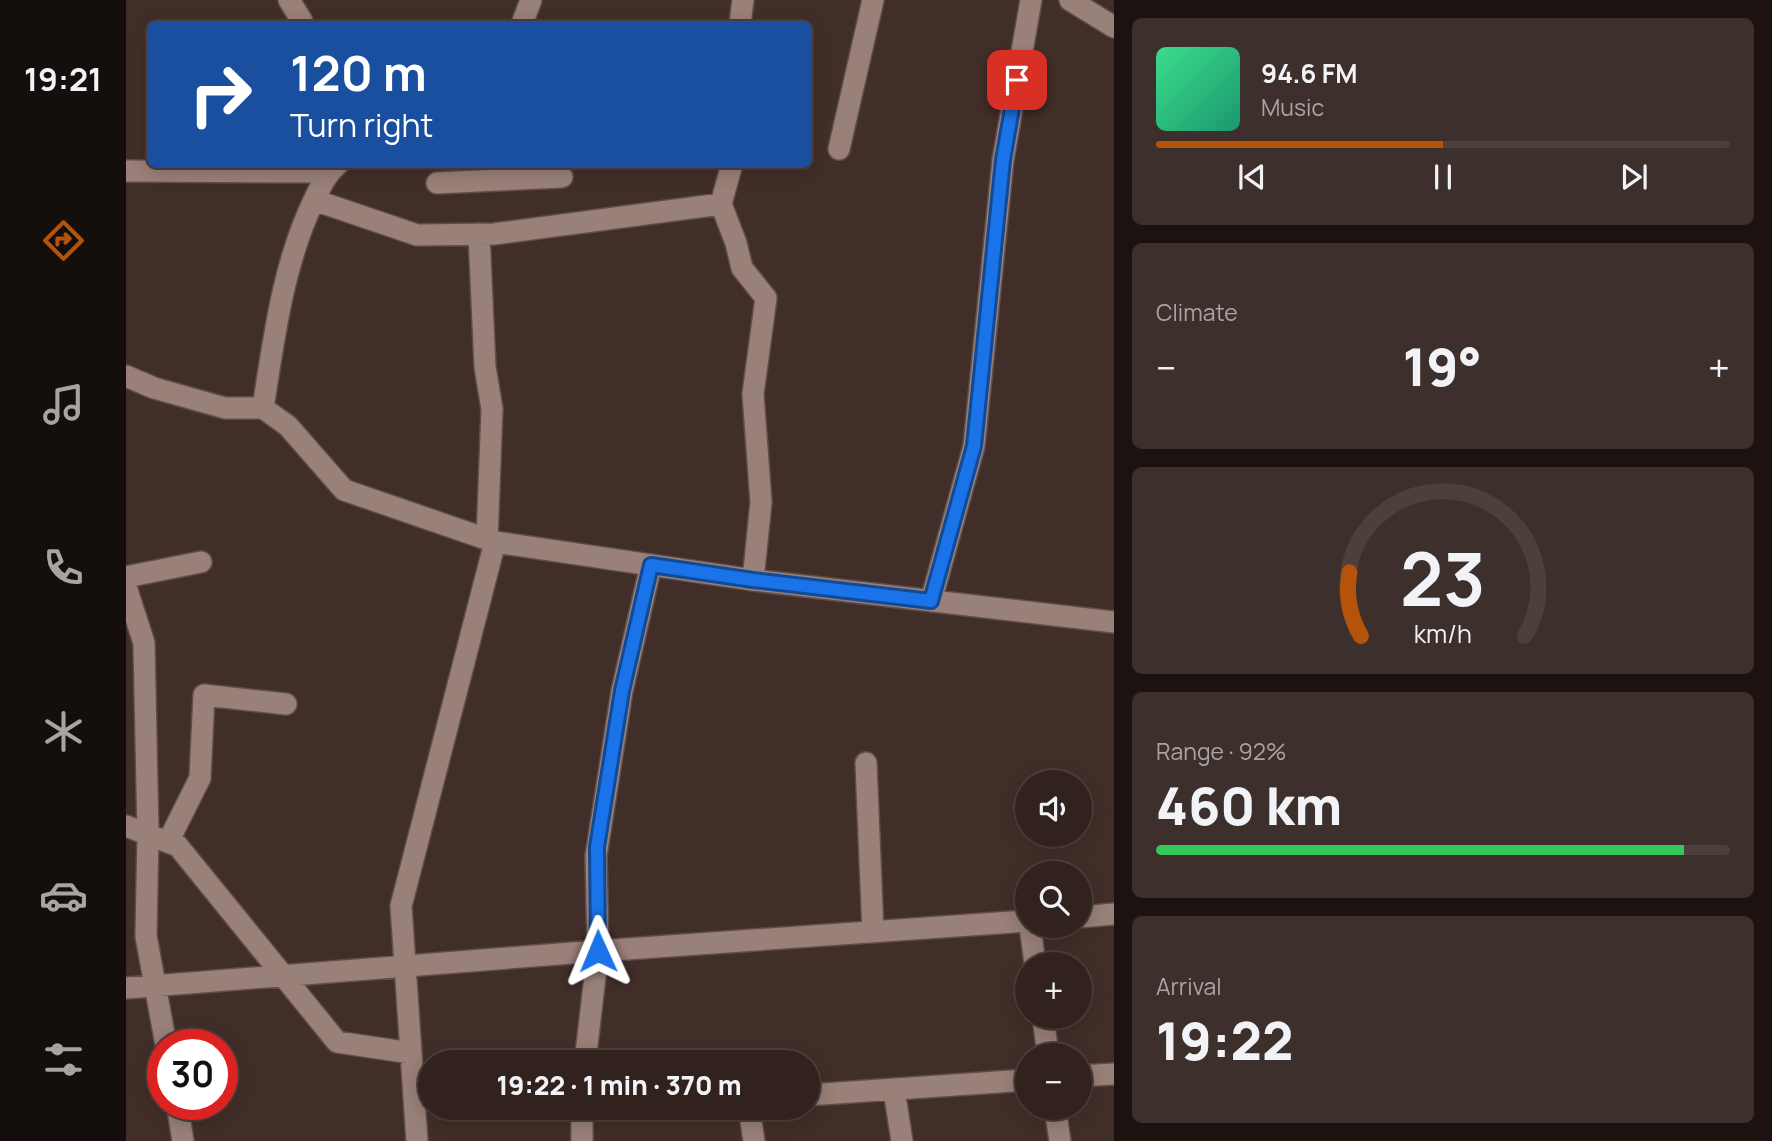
<!DOCTYPE html>
<meta charset="utf-8">
<style>
:root{--surface:#32221e;--page:#3d2f2b;--text:#f1f3f6;--muted:#a8a4a4;--line:#4d3f3c;--accent:#b45309}
body{margin:0;font-family:Manrope,sans-serif;background:var(--page);color:var(--text);height:100vh;display:flex;flex-direction:column;font-size:26px;white-space:nowrap}
*{box-sizing:border-box;margin:0}
p{font-size:23px;color:var(--muted)}
.icon{flex:none;width:38px;height:38px;fill:none;stroke:currentColor;stroke-width:2;stroke-linecap:round;stroke-linejoin:round}
.map{position:relative;flex:1;overflow:hidden}
.details{display:flex;flex-direction:column;gap:18px;padding:18px;background:#1c1310;width:658px}
.details>*{flex:none}
.guide{position:absolute;left:21px;top:21px;width:665px;height:147px;border-radius:10px;box-shadow:0 4px 18px #0003,0 0 0 2px var(--line);background:#1a4fa0;color:#fff;overflow:hidden}
.fabs{position:absolute;left:889px;top:770px;display:grid;gap:14px}
.fabs a{display:grid;place-items:center;width:77px;height:77px;border-radius:50%;background:var(--surface);box-shadow:0 4px 18px #0003,0 0 0 2px var(--line);font-size:35px}
.speed{position:absolute;left:21px;top:1029px;display:flex;gap:14px;font-size:35px;font-weight:700;text-align:center}
.speed>*{display:grid;place-content:center;width:91px;height:91px;border-radius:50%;background:var(--surface);box-shadow:0 4px 18px #0003,0 0 0 2px var(--line);line-height:1}
.speed .limit{border:10px solid #d22;background:#fff;color:#111}
.pin{position:absolute;display:grid;place-items:center;width:60px;height:60px;color:#fff;margin:-30px;border-radius:14px;box-shadow:0 4px 10px #0006}
.me{position:absolute;width:77px;margin:-38px;rotate:359deg;stroke-linejoin:round;filter:drop-shadow(0 0 5px #0008)}
.turn{display:flex;align-items:center;gap:24px;height:147px;padding:0 28px;font-size:32px}
.turn .icon{width:91px;height:91px;stroke-width:2.5}
.turn b{display:block;font-size:49px;line-height:60px}
.big{font-size:52px;font-weight:800;line-height:1.1}
.details .card{flex:1;display:flex;flex-direction:column;justify-content:center;gap:10px;min-width:0;padding:0 24px;border-radius:10px;background:var(--page)}
.details .dial{align-items:center;gap:0}
.dial svg{height:182px;overflow:visible;fill:none;stroke:var(--line);stroke-width:7;stroke-linecap:round;text-anchor:middle}
.dial text{fill:var(--text);stroke:none}
.song{display:flex;align-items:center;gap:21px}
.cover{width:84px;height:84px;border-radius:10px;background:linear-gradient(135deg,hsl(150 70% 55%),hsl(160 70% 35%))}
.played{height:7px;border-radius:4px;background:linear-gradient(90deg,var(--accent) 50%,var(--line) 50%)}
.keys{display:flex;justify-content:space-around;direction:ltr}
.heat{display:flex;justify-content:space-between;align-items:center;font-size:38px;direction:ltr}
.charge{height:10px;border-radius:5px;background:linear-gradient(90deg,#34c759 92%,var(--line) 0)}
.trip{position:absolute;left:292px;top:1050px;width:402px;height:70px;border-radius:35px;background:var(--surface);box-shadow:0 4px 18px #0003,0 0 0 2px var(--line);font-weight:800;line-height:70px;text-align:center}
main{display:flex;flex:1;min-height:0}
.tab-bar{display:flex;flex-direction:column;width:126px;justify-content:space-around;align-items:center;background:#140e0c;color:var(--muted)}
.tab-bar .icon{width:49px;height:49px}
.tab-bar .selected{color:var(--accent)}
.tab-bar b{font-size:32px;color:var(--text)}
.map>svg:first-child{display:block}
.lines{fill:none;stroke-linecap:round;stroke-linejoin:round}
.minor-casing{stroke:#5e4d48;stroke-width:24}
.minor{stroke:#998079;stroke-width:21}
.route-casing{stroke:#114b97;stroke-width:18}
.route{stroke:#1a73e8;stroke-width:12}
</style>
<main>
<nav class="tab-bar">
<b>19:21</b>
<svg class="icon selected" aria-label="directions" viewBox="0 0 24 24"><path d="M12 3l9 9-9 9-9-9zM9 14v-3h6M13 9l2 2-2 2"/></svg>
<svg class="icon" aria-label="music" viewBox="0 0 24 24"><path d="M9 18V5l10-2v13"/><circle cx="6" cy="18" r="3"/><circle cx="16" cy="16" r="3"/></svg>
<svg class="icon" aria-label="phone" viewBox="0 0 24 24"><path d="M5 4h4l2 5-3 2q2 4 5 5l2-3 5 2v4C11 20 4 13 5 4z"/></svg>
<svg class="icon" aria-label="climate" viewBox="0 0 24 24"><path d="M12 3v18M4 7l16 10M4 17L20 7"/></svg>
<svg class="icon" aria-label="car" viewBox="0 0 24 24"><path d="M5 17H2v-5l4-1 3-4h7l3 4 3 1v5h-3M9 17h6M6 11h13"/><circle cx="7" cy="17" r="2"/><circle cx="17" cy="17" r="2"/></svg>
<svg class="icon" aria-label="filters" viewBox="0 0 24 24"><path d="M4 7h16M4 17h16"/><circle cx="9" cy="7" r="2"/><circle cx="15" cy="17" r="2"/></svg>
</nav>
<div class="map">
<svg width="988" height="1141" viewBox="0 0 988 1141">
<rect width="100%" height="100%" fill="#422e28"/>
<g class="lines">
<g class="minor-casing">
<path id="minor" d="M 163,0 L 176,21
M 944,0 L 988,27
M 396,24 L 405,0
M 614,24 L 617,0
M 713,149 L 747,0
M 606,164 L 595,204 L 610,243 L 616,268 L 640,298 L 627,394 L 635,502 L 627,580
M 0,171 L 202,172
M 311,183 L 436,177
M 188,200 L 291,235 L 368,234 L 595,204
M 353,234 L 359,367 L 366,409 L 361,540
M 0,376 L 28,388 L 99,408 L 137,408 L 162,426 L 218,490 L 369,542 L 627,580 L 988,622
M 137,408 C 148,338 157,264 188,200 C 195,186 200,174 212,164
M 0,577 L 75,562
M 0,587 L 18,643 L 22,834 L 20,936 L 40,1045
M 805,601 L 848,446 L 877,160 L 905,0
M 740,763 L 747,932
M 0,826 L 52,846 L 211,1042 L 285,1053
M 42,842 L 74,778 L 78,695 L 160,704
M 954,917 L 988,914
M 904,926 L 909,964
M 0,988 L 472,951 L 901,921
M 917,1017 L 922,1055
M 459,1062 L 472,951 L 470,856 L 496,691 L 525,565
M 954,1076 L 988,1074
M 768,1090 L 776,1141
M 682,1095 L 901,1080
M 51,1104 L 57,1141
M 623,1108 L 628,1141
M 929,1108 L 934,1141
M 291,1141 L 275,906 L 369,542
M 456,1141 L 456,1108"/>
</g>
<use href="#minor" class="minor"/>
</g>
<g class="lines">
<g class="route-casing">
<path id="route" d="M 472,951 L 471,847 L 496,691 L 525,565 L 627,580 L 805,601 L 848,446 L 877,160 L 891,80"/>
</g>
<use href="#route" class="route"/>
</g>
</svg>
<div class="fabs">
<a><svg class="icon" aria-label="sound" viewBox="0 0 24 24"><path d="M4 9h4l5-4v14l-5-4H4zM17 9q2 3 0 6"/></svg></a>
<a><svg class="icon" aria-label="search" viewBox="0 0 24 24"><circle cx="10" cy="10" r="6"/><path d="M15 15l6 6"/></svg></a>
<a>+</a>
<a>−</a>
</div>
<div class="speed"><div class="limit">30</div></div>
<div class="pin" style="left:891px;top:80px;background:#d93025"><svg class="icon" aria-label="arrive" viewBox="0 0 24 24"><path d="M6 21V4h12l-3 4 3 4H6"/></svg></div>
<svg class="me" style="left:472px;top:951px" viewBox="-20 -20 40 40"><path d="M0-17L14 15 0 8-14 15z" fill="#1a73e8" stroke="#fff" stroke-width="4"/></svg>
<div class="trip">19:22 · 1 min · 370 m</div>
<div class="guide">
<div class="turn"><svg class="icon" aria-label="right" viewBox="0 0 24 24"><path d="M7 20v-9h11M14 6l5 5-5 5"/></svg><div><b>120 m</b>Turn right</div></div>
</div>
</div>
<section class="details">
<div class="card">
<div class="song"><i class="cover"></i><div><b>94.6 FM</b><p>Music</p></div></div>
<div class="played"></div>
<div class="keys"><svg class="icon" aria-label="previous" viewBox="0 0 24 24"><path d="M18 5L8 12l10 7zM5 5v14"/></svg><svg class="icon" aria-label="pause" viewBox="0 0 24 24"><path d="M8 5v14M16 5v14"/></svg><svg class="icon" aria-label="next" viewBox="0 0 24 24"><path d="M6 5l10 7-10 7zM19 5v14"/></svg></div>
</div>
<div class="card"><p>Climate</p>
<div class="heat"><a>−</a><b class="big">19°</b><a>+</a></div>
</div>
<div class="card dial"><svg viewBox="0 0 100 80">
<path d="M14 69A42 42 0 1 1 86 69"/>
<path d="M14 69A42 42 0 0 1 9 41" stroke="#b45309"/>
<text x="50" y="56" font-size="32" font-weight="700">23</text>
<text x="50" y="72" font-size="11">km/h</text>
</svg></div>
<div class="card"><p>Range · 92%</p><b class="big">460 km</b><div class="charge"></div></div>
<div class="card"><p>Arrival</p><b class="big">19:22</b></div>
</section>
</main>
